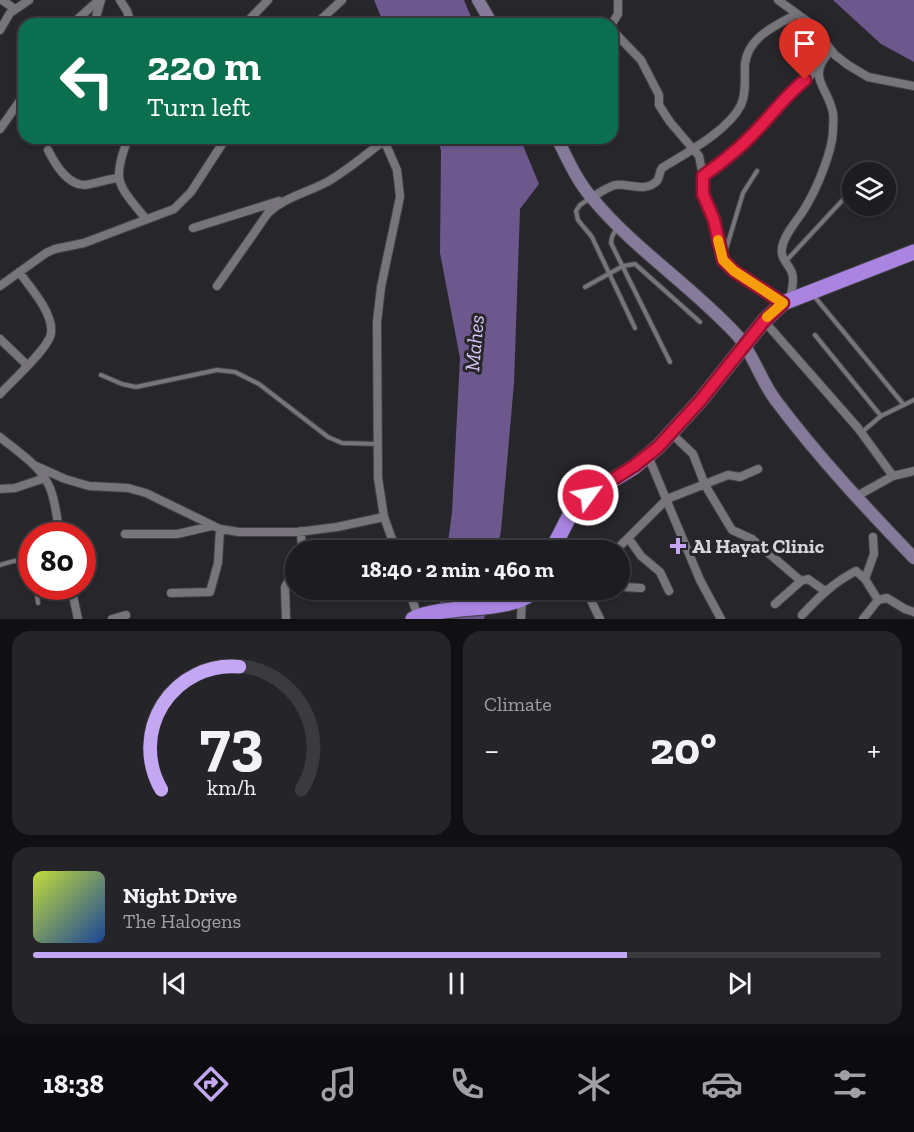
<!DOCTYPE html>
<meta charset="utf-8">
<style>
:root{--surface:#1d1c20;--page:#252529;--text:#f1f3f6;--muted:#a0a1a5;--line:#3b3a3e;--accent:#c3a7f2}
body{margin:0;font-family:"Zilla Slab",serif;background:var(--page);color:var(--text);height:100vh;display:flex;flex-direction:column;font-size:22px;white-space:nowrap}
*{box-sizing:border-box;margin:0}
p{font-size:20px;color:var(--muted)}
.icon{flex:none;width:33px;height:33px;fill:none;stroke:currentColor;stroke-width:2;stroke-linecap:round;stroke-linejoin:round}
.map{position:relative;height:619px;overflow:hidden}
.side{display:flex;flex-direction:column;gap:12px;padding:12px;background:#100f12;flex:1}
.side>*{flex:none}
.top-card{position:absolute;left:18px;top:18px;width:600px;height:126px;border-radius:18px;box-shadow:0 2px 4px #0004,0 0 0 2px var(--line);background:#0b6e4f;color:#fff;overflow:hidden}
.fabs{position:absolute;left:842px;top:162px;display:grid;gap:12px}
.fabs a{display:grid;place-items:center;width:54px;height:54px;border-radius:50%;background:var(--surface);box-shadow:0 2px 4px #0004,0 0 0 2px var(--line);font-size:30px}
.speed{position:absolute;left:18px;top:522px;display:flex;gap:12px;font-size:30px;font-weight:700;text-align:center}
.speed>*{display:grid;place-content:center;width:78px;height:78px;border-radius:50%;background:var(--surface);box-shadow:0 2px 4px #0004,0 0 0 2px var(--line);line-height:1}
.speed .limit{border:9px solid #d22;background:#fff;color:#111}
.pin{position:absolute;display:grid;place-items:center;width:51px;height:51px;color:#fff;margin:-62px -26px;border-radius:50% 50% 50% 0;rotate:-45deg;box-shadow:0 0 6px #0007}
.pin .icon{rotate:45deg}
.me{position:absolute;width:66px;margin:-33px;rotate:58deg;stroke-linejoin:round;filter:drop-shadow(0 0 4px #0008)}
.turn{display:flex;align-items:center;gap:21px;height:126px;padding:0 30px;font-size:27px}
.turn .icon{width:78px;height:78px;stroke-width:2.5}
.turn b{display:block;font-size:42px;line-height:51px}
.big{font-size:45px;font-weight:800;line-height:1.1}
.side .widget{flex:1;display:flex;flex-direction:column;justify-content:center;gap:9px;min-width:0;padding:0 21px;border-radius:18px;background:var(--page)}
.side .dial{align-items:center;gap:0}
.dial svg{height:156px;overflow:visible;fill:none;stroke:var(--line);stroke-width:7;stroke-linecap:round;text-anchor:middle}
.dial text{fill:var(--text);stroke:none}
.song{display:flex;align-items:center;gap:18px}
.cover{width:72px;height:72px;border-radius:9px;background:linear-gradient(135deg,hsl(70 70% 55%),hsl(220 70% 35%))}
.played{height:6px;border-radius:3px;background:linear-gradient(90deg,var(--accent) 70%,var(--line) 70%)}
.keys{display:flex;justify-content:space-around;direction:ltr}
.heat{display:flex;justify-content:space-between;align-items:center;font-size:33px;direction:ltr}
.side .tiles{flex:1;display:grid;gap:12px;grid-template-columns:1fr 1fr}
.widget:last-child{grid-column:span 2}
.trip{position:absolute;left:285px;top:540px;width:345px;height:60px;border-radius:30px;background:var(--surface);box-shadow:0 2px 4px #0004,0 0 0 2px var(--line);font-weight:800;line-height:60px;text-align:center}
.tabs{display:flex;height:96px;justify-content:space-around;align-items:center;background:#0c0b0d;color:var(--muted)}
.tabs .icon{width:42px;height:42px}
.tabs .on{color:var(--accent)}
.tabs b{font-size:27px;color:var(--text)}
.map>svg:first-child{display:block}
.water{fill:#6c588c}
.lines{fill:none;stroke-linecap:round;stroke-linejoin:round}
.lane-casing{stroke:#434246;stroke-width:6}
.street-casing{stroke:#434246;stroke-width:10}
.secondary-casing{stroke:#434246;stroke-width:14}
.highway-casing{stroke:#434246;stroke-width:17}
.lane{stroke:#77757b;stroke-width:4}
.street{stroke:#77757b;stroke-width:8}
.secondary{stroke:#867a9a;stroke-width:12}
.highway{stroke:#a985e1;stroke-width:15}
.route-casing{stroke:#92132f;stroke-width:15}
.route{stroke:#e11d48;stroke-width:10}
.slow{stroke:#f59e0b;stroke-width:10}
.poi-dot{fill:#c3a7f2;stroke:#27262b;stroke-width:2}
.labels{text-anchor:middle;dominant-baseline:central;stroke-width:6;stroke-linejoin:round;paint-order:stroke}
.poi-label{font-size:20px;font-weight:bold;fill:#d6d5d8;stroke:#27262b;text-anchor:start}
.water-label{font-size:21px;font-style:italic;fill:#d4c3f3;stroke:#27262b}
</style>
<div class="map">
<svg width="914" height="619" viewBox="0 0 914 619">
<rect width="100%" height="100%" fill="#27262b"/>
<path class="water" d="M 374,0 L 464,0 L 474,24 L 384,24 Z
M 833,0 L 914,0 L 914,62 L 881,44 Z
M 436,138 L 520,138 L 539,184 L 520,209 L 514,383 L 501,531 L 497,550 L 447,550 L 452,512 L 460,358 L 440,253 L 441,150 Z
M 441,590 L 490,590 L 484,619 L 438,619 Z"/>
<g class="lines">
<g class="lane-casing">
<path id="lane" d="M 589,199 L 580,205 L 576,211 L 578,220 L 592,237 L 635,328
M 616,229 L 612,237 L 611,243 L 670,362
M 724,256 L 743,193 L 757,171
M 786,261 L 852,190
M 585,287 L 623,266 L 635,264 L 700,322
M 814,296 L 904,405
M 815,335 L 881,416
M 101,375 L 122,384 L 136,387 L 217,370 L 235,372 L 259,384 L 328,437 L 342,443 L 378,444
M 862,432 L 881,416 L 914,400
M 0,565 C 10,562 23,557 32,564
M 36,586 L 38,603"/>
</g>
<g class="street-casing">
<path id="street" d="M 2,0 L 15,9
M 120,0 L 127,11 L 131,24
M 778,0 L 811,24 L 835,55 L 848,65 L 868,77 L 914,86
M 72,24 L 99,0
M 94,24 L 101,0
M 245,24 L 268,0
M 316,24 L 342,0
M 612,24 L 618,14 L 618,0
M 0,30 L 10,13 L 29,0
M 612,30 L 641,60 L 659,95 L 659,105 L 670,122 L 699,156 L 703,176 L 703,194 L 714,220 L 723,259 L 734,271 L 783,303
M 0,129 L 24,95
M 128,138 C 112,183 117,183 146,219
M 383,138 L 397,170 L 400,197 L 381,287 L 377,322 L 378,478 L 384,517 L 396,550
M 48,150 C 55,164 67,185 85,185 C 95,184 107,179 118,178
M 703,176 L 732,154 L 755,133 L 792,91 L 819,68
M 591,198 C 598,194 608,186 616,185 C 628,183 645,193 657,181 C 660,177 659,172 662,168 C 686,153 728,131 741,105 C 747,91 744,78 745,64 C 748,37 776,25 797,14
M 193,228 L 279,201
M 0,286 L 46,253 L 55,249 L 84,243 L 174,209 L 191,192 L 226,138
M 217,286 L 268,213 C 285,197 306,193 327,182 C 347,171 366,154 385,140
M 790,300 C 791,292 795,281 792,273 C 789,264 780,259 782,248 C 784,234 798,220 805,208 C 816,190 832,153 833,131 C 833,125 834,118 833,113 C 828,86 805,78 831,50
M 764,321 L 858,428 L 893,476
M 0,339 L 27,365
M 0,394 C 11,382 50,347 51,333 C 54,314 30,287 19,272
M 671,433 L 693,454 L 705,485 L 732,530 L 752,539 L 801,581 L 808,579 L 825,591
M 0,437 C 18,452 41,466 50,488 C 56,503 57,520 60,536
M 648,456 L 700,580 L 721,619
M 36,466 L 65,479 L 89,486 L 128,488 L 146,493 L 220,529 L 239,532 L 298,532 L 337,527 L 384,517
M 0,489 L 15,488 L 45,478
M 855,497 L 893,476 L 914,471
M 301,531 L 302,550
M 125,534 L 177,534 L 212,526
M 873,537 L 874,554 L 865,579 L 878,600
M 629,539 L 641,556 L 660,572 L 669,591
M 616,550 L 667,499 L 728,475 L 740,477 L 758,469
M 620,585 L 624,587 L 641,588
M 71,586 L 78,619
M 409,590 L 418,617
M 586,590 L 600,619
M 171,593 L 210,592 L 218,563 L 220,529
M 775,604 L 801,581
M 802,615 C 819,597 834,582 856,571 L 865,579
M 112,619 L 126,615
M 286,619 L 285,587 L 296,568
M 521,619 L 522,599
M 863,619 L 878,600 L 887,598 L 905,609 L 914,612"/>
</g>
<g class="secondary-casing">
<path id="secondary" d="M 478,0 L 492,24
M 557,138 C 567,158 577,181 592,198 C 634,249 692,286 737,335 C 754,355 761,382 777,402 C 819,458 866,508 914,558"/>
</g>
<g class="highway-casing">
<path id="highway" d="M 552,550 L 569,517 L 577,506 L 588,495 L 634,467 L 658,447 L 700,401 L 764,321 L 783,303 L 914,252
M 413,619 C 447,603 512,614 536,590"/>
</g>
<use href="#lane" class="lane"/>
<use href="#street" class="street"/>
<use href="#secondary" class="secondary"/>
<use href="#highway" class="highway"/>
</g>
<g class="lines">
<g class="route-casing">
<path id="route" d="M 588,495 L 634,466 L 658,447 L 700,401 L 764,321 L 783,303 L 734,271 L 723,260 L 714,220 L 703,194 L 703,176 C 721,163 738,150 753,134 C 771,116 785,96 805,80"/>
</g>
<use href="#route" class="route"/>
<path class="slow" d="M 718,240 L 723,260 L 734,271 L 783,303 L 767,317"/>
</g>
<path class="poi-dot" d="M675 537h6v6h6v6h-6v6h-6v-6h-6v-6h6z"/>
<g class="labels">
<g class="poi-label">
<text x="692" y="546">Al Hayat Clinic</text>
</g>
<g class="water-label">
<text transform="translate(474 343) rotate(-85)">Mahes</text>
</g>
</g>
</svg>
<div class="fabs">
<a><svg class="icon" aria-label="layers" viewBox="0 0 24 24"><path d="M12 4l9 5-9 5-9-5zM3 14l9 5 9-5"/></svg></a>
</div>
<div class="speed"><div class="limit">80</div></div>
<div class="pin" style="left:805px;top:80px;background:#d93025"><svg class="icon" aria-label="arrive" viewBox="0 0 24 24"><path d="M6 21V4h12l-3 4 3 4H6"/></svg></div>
<svg class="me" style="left:588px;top:495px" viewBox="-20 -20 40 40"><circle r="17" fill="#e11d48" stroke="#fff" stroke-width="3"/><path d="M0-11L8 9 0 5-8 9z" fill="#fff"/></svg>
<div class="trip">18:40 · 2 min · 460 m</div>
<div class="top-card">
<div class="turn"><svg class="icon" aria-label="left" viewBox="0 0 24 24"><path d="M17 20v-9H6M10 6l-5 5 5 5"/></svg><div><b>220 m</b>Turn left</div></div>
</div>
</div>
<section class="side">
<div class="tiles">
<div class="widget dial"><svg viewBox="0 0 100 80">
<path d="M14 69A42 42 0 1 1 86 69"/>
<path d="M14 69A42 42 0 0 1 54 6" stroke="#c3a7f2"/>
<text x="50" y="56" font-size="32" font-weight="700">73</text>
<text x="50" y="72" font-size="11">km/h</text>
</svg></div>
<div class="widget"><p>Climate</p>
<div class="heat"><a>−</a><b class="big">20°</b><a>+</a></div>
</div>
<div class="widget">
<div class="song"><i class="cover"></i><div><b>Night Drive</b><p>The Halogens</p></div></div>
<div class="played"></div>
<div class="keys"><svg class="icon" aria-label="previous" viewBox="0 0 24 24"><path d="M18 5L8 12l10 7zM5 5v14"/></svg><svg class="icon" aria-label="pause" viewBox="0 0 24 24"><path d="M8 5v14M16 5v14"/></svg><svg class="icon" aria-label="next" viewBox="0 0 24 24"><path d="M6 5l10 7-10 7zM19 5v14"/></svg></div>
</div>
</div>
</section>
<nav class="tabs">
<b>18:38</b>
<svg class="icon on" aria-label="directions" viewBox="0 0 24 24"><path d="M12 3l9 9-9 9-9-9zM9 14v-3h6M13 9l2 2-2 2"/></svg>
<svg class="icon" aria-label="music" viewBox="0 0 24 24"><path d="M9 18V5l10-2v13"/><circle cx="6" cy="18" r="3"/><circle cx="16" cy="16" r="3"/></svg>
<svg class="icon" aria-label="phone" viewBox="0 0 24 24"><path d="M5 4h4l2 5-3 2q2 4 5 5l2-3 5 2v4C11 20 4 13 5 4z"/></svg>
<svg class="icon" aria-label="climate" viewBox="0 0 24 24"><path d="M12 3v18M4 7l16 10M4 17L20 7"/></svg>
<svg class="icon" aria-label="car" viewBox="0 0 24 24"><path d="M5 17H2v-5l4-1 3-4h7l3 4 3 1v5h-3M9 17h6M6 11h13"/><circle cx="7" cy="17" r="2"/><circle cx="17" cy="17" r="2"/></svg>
<svg class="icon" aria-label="filters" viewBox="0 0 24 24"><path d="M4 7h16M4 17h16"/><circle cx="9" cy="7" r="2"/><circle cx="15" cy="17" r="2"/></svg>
</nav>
